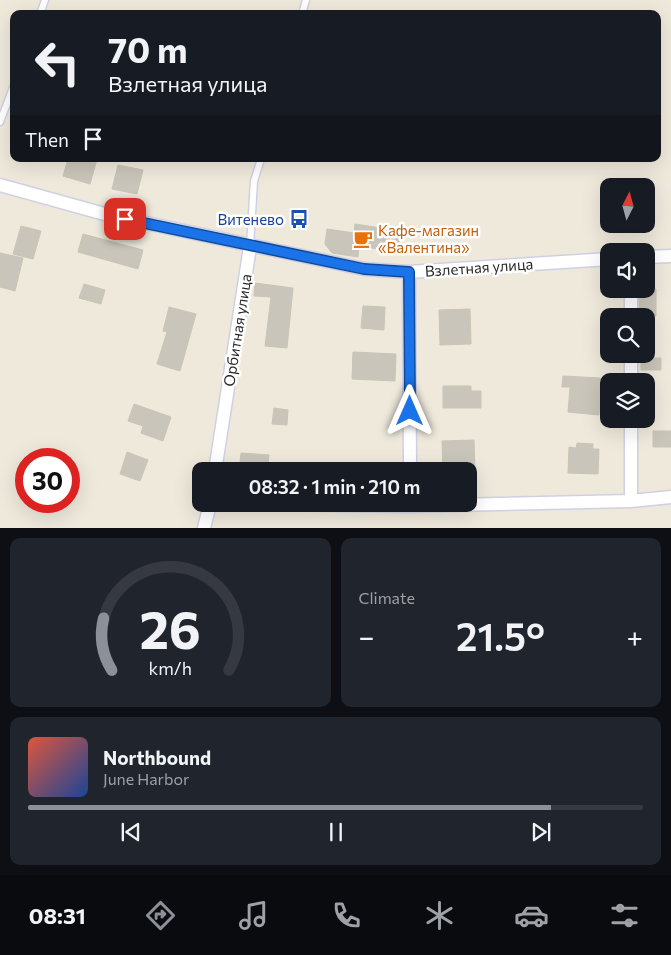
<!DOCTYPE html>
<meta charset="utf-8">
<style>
:root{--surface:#171b24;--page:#20242c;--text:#f1f3f6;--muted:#9ea1a6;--line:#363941;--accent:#8c9099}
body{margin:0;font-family:Commissioner,sans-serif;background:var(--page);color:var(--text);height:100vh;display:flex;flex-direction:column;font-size:19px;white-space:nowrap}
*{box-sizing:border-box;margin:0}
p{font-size:16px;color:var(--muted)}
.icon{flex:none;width:28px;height:28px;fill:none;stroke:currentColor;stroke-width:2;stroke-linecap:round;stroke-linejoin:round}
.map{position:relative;height:528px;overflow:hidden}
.details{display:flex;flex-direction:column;gap:10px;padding:10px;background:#0d0f14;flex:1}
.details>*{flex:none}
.guide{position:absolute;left:10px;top:10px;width:651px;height:152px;border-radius:10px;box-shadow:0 5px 20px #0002;background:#171b24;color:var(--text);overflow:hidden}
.needle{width:32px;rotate:6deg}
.tools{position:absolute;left:600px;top:178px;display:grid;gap:10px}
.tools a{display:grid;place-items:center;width:55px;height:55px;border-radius:10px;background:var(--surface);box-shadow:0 5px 20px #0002;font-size:25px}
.speed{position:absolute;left:15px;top:448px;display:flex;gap:10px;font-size:25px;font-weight:700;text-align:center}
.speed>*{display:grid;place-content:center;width:65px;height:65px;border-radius:50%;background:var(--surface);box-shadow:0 5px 20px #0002;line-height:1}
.speed .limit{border:8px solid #d22;background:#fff;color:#111}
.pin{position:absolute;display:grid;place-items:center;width:42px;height:42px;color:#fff;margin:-21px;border-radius:10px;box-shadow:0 2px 8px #0006}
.me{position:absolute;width:55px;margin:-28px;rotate:0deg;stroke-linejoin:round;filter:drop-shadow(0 0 4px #0008)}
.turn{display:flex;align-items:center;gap:18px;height:105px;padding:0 15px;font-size:22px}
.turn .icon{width:65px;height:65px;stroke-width:2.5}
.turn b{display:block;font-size:35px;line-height:42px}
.then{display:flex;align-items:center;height:48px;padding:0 15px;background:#0003;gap:10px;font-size:19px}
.big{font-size:38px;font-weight:600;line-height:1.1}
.details .widget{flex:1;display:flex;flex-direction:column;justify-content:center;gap:8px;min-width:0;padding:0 18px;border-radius:10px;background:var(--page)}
.details .dial{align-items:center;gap:0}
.dial svg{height:130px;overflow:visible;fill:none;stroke:var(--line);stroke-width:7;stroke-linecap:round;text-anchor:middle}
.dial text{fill:var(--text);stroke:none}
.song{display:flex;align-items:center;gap:15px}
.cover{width:60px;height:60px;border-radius:8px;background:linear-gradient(135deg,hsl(10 70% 55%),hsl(220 70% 35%))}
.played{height:5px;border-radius:2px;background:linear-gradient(90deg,var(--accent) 85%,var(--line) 85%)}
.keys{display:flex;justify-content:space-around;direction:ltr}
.heat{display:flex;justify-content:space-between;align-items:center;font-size:28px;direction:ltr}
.details .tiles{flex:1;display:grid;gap:10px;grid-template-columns:1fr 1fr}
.widget:last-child{grid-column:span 2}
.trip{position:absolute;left:192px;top:462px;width:285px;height:50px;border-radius:10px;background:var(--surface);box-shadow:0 5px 20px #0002;font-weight:600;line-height:50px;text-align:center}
.tabs{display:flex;height:80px;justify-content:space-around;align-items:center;background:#090b0e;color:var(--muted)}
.tabs .icon{width:35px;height:35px}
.tabs .active{color:var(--accent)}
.tabs b{font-size:22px;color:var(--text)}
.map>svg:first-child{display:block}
.building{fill:#c9c5ba;stroke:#c9c5b4}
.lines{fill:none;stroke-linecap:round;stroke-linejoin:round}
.lane-casing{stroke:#d0d0e5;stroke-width:9}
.street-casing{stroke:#d0d0e5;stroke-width:15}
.lane{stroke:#fff;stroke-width:6}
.street{stroke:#fff;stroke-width:12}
.route-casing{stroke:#114b97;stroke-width:12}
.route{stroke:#1a73e8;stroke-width:9}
.labels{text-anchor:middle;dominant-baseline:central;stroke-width:5;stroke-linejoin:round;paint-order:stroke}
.transit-label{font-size:15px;fill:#164399;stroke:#fff;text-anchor:end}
.food-label{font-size:15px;fill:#c56008;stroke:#fff;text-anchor:start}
.street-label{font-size:15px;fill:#2a2a2a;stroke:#fff}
</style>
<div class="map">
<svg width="671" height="528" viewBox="0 0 671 528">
<rect width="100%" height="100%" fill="#eee9db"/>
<path class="building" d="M 68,159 L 97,159 L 90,184 L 63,176 Z
M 118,165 L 143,170 L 137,194 L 112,189 Z
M 355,224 L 401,231 L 398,252 L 359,246 L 358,257 L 332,253 L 325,244 L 327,229 L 354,233 Z
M 21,226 L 41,231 L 33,259 L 13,254 Z
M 83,234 L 143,250 L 138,269 L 78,252 Z
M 0,253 L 23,258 L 15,291 L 0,287 Z
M 255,283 L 293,288 L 287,348 L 265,346 L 271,297 L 254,296 Z
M 84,284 L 105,290 L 101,304 L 79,298 Z
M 639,289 L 656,289 L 656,316 L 639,316 Z
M 363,306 L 385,307 L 384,330 L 361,328 Z
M 169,307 L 196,314 L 180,371 L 157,364 L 167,332 L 163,331 Z
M 470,309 L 471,344 L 440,345 L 439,310 Z
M 353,352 L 396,354 L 395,381 L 352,379 Z
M 641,358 L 661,358 L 661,370 L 641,370 Z
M 563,376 L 601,378 L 599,415 L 568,412 L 570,387 L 562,387 Z
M 443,386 L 471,386 L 471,391 L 481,391 L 481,408 L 443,408 Z
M 134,404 L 171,417 L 163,441 L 141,433 L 143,426 L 128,421 Z
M 274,408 L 288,410 L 287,425 L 272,424 Z
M 653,431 L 671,431 L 671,447 L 653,447 Z
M 474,440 L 475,471 L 443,471 L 442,441 Z
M 577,443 L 593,444 L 593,449 L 599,449 L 598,474 L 568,473 L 569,447 L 576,448 Z
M 127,452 L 148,460 L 140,481 L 120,474 Z
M 241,453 L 269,455 L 267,471 L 239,471 Z"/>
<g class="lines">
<g class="lane-casing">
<path id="lane" d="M 40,14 L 45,0
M 302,14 L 306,0
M 0,122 L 14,85
M 250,246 L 254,181 L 261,159"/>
</g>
<g class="street-casing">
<path id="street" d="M 0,185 L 108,215 L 364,269 L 409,272 L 609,259
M 646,257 L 671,256
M 409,272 L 410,471
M 631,316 L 631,289
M 631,381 L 631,354
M 215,471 L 250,247
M 631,501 L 631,419
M 273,504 L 410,506 L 631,501 L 671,497
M 204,528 L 210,504"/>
</g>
<use href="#lane" class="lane"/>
<use href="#street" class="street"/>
</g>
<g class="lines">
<g class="route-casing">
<path id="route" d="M 125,219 L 364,269 L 409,272 L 410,411"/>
</g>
<use href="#route" class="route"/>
</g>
<defs>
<g id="bus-bare" transform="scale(1.5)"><path d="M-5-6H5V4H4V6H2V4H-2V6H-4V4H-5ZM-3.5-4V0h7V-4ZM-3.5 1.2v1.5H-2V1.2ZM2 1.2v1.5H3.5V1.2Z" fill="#1a4fb4" stroke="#fff" stroke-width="2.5" paint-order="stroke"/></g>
<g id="cafe-bare" transform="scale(1.5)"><path d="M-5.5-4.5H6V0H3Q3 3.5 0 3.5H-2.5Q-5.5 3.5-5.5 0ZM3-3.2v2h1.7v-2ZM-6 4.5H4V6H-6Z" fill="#e8710a" stroke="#fff" stroke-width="2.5" paint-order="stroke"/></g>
</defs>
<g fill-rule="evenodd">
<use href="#bus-bare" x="299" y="219"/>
<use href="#cafe-bare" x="363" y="239"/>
</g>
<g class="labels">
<g class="transit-label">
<text x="284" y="219">Витенево</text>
</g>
<g class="food-label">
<text x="378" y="230">Кафе-магазин<tspan x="378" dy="17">«Валентина»</tspan></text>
</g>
<g class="street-label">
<text transform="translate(479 267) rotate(-4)">Взлетная улица</text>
<text transform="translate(237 330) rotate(-81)">Орбитная улица</text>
</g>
</g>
</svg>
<div class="tools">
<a><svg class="needle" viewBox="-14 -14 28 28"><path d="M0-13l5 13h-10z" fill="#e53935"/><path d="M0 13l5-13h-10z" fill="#9ea1a6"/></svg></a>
<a><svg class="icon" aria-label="sound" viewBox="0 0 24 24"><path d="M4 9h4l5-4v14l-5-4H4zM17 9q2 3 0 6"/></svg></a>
<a><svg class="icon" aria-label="search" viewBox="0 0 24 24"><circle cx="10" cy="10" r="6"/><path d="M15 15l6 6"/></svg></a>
<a><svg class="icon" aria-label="layers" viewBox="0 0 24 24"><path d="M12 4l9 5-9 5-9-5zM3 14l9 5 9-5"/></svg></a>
</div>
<div class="speed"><div class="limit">30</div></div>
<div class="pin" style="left:125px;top:219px;background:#d93025"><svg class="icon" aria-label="arrive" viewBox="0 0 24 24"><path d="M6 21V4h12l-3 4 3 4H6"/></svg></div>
<svg class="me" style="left:410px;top:411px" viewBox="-20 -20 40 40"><path d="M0-17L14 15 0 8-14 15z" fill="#1a73e8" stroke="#fff" stroke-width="4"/></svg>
<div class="trip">08:32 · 1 min · 210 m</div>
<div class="guide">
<div class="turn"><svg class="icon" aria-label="left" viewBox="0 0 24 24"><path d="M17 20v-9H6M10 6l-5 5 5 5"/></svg><div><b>70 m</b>Взлетная улица</div></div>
<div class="then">Then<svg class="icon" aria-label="arrive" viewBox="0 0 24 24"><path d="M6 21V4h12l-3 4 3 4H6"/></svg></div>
</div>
</div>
<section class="details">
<div class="tiles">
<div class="widget dial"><svg viewBox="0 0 100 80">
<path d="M14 69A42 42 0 1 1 86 69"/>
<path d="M14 69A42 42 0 0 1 9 37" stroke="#8c9099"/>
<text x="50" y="56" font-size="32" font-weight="700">26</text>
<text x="50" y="72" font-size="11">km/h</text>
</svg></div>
<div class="widget"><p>Climate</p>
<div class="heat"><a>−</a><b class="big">21.5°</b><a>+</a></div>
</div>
<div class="widget">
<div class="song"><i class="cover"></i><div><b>Northbound</b><p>June Harbor</p></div></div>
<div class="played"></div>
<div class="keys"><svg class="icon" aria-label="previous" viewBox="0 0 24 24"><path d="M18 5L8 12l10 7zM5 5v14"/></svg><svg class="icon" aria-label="pause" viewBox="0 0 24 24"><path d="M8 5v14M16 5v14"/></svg><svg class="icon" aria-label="next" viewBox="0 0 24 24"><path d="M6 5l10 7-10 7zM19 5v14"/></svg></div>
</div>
</div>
</section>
<nav class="tabs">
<b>08:31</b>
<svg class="icon active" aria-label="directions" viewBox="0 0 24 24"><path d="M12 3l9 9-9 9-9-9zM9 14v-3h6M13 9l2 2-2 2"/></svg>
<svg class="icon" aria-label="music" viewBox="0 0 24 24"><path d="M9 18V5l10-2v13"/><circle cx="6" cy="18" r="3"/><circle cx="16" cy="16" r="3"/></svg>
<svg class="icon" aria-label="phone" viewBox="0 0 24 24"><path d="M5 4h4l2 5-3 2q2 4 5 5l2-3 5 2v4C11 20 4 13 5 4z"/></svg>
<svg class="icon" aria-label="climate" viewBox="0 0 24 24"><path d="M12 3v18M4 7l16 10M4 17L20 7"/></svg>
<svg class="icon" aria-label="car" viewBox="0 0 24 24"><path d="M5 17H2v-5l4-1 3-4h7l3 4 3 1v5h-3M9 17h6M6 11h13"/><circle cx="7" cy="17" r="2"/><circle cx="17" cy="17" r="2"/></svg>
<svg class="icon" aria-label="filters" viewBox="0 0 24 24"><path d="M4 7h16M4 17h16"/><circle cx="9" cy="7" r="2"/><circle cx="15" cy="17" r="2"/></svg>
</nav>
